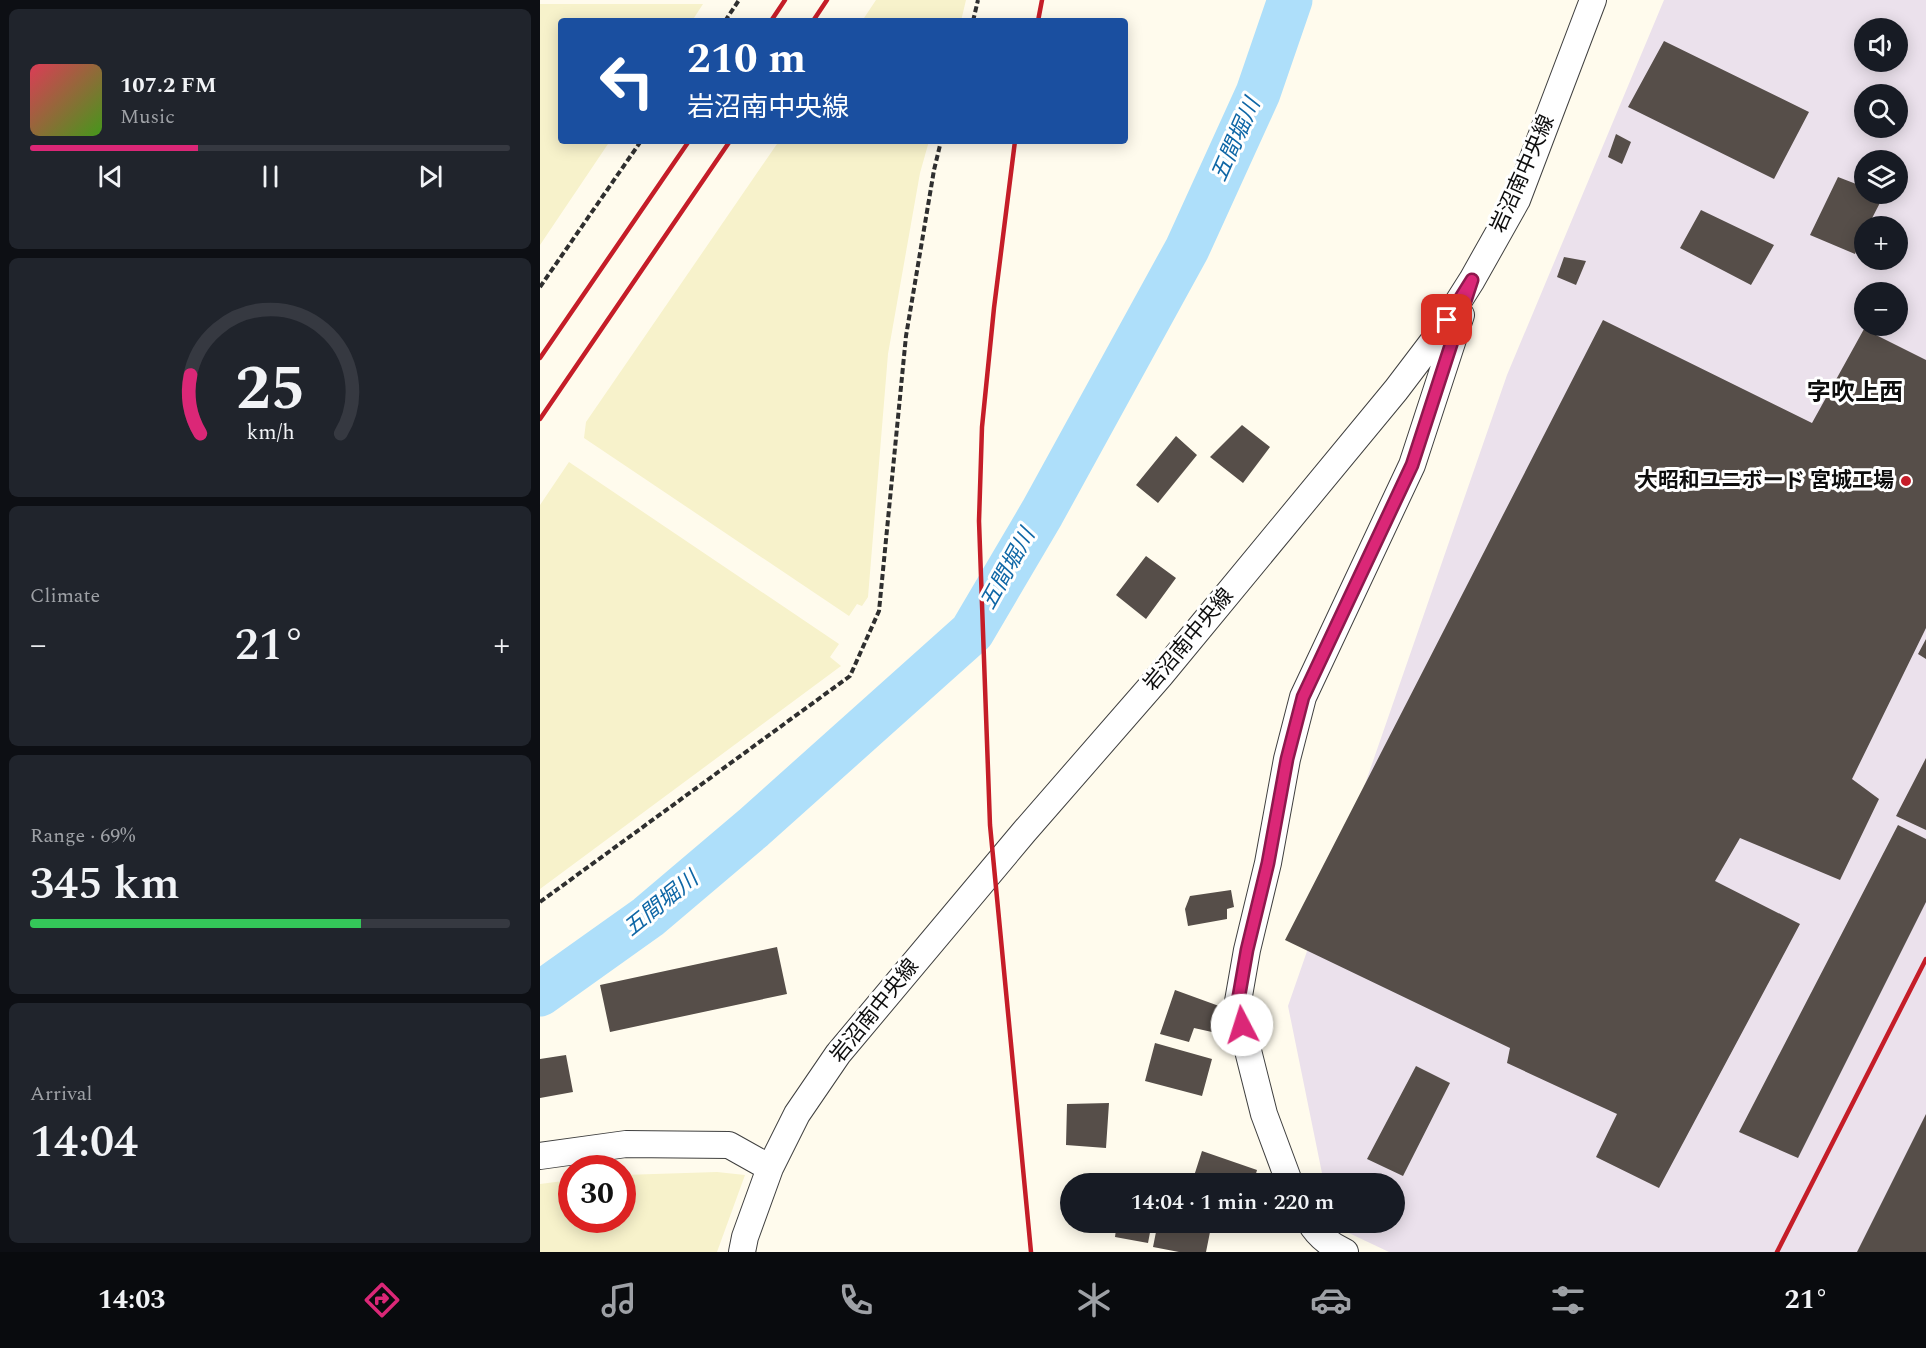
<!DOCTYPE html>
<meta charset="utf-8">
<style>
:root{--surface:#171b24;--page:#20242c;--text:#f1f3f6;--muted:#9ea1a6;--line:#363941;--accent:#db2777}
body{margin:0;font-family:Spectral,"Noto Sans JP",serif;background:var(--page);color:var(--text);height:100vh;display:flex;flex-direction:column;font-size:22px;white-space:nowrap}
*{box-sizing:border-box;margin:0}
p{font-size:20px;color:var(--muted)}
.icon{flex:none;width:33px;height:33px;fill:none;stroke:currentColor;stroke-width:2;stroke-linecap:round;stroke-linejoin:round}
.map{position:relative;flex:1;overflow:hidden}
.panel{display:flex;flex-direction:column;gap:9px;padding:9px;background:#0d0f14;width:540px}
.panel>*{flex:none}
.top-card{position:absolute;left:18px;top:18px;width:570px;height:126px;border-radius:6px;box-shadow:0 3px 15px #0003;background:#1a4fa0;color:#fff;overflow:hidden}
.controls{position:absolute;left:1314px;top:18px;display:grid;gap:12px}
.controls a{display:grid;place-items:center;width:54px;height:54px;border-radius:50%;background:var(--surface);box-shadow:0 3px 15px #0003;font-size:30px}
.speed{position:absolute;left:18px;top:1155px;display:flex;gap:12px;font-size:30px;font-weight:700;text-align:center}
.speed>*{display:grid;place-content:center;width:78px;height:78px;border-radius:50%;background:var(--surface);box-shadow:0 3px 15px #0003;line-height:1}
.speed .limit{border:9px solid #d22;background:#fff;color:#111}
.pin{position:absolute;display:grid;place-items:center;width:51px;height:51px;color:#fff;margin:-26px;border-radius:12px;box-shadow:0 3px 9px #0006}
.me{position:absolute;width:66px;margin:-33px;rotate:355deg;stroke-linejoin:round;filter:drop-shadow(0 0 4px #0008)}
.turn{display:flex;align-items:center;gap:21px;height:126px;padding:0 30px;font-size:27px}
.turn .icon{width:78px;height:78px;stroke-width:2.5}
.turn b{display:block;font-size:42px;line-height:51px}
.big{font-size:45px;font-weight:600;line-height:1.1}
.panel .card{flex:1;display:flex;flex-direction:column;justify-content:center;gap:9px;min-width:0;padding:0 21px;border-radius:9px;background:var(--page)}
.panel .dial{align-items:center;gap:0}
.dial svg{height:156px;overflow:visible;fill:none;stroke:var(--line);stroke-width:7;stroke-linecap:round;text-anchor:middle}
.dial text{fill:var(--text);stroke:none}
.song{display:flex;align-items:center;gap:18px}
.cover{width:72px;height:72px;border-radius:9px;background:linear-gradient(135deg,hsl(350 70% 55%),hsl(100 70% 35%))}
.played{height:6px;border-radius:3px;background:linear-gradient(90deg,var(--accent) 35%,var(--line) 35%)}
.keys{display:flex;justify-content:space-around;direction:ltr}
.heat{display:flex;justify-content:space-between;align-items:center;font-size:33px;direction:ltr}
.charge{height:9px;border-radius:4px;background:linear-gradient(90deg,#34c759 69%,var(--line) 0)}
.trip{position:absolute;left:520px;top:1173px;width:345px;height:60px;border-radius:30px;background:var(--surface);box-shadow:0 3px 15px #0003;font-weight:600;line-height:60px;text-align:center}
.menu{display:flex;height:96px;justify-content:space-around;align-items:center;background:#090b0e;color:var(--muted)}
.menu .icon{width:42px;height:42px}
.menu .active{color:var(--accent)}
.menu b{font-size:27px;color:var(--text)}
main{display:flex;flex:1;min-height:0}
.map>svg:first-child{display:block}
.industrial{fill:#ebe1ec;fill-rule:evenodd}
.farmland{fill:#f7f2cb}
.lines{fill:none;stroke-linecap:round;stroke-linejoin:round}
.river{stroke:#aedffa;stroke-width:45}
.building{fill:#564e49}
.minor-casing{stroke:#404040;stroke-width:28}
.path{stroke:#2f2f2f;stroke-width:4;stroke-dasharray:6 3;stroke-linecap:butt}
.minor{stroke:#fff;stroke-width:26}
.rail{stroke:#c51d28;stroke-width:4.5}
.route-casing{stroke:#8e194d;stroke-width:15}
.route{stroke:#db2777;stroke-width:10}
.poi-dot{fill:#c51d28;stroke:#fff;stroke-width:2}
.labels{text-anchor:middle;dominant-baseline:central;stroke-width:6;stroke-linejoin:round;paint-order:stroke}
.street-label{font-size:21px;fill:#0d0d0d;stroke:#fff}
.poi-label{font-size:21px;font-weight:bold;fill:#0d0d0d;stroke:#fff;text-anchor:end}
.water-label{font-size:22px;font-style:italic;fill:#0f67a6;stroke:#fff}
.quarter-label{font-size:24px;font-weight:bold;fill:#0d0d0d;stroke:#fff}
</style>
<main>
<section class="panel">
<div class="card">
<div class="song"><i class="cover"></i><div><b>107.2 FM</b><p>Music</p></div></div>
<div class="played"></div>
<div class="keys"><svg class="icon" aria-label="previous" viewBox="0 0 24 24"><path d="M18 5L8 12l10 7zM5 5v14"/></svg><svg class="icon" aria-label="pause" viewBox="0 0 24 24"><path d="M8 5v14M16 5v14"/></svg><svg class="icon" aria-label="next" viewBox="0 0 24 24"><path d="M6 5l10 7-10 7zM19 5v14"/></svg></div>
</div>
<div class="card dial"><svg viewBox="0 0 100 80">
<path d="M14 69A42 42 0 1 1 86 69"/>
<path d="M14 69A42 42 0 0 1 9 39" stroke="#db2777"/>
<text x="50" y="56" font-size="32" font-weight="700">25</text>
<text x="50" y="72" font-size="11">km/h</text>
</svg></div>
<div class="card"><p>Climate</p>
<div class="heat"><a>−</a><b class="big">21°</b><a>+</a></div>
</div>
<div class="card"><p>Range · 69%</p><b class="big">345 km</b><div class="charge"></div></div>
<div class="card"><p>Arrival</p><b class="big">14:04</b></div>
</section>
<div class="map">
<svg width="1386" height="1252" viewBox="0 0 1386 1252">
<rect width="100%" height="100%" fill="#fffbed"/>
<path class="industrial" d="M 1124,0 L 1386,0 L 1386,1252 L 849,1252 L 792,1225 L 792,1223 L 855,1222 L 855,1184 L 784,1183 L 748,1006 L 967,375 ZM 1324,28 L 1358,28 L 1358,62 L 1324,62 ZM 1324,94 L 1358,94 L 1358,128 L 1324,128 ZM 1324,160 L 1358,160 L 1358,194 L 1324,194 ZM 1324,226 L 1358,226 L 1358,260 L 1324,260 ZM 1324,292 L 1358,292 L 1358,326 L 1324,326 Z"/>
<path class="farmland" d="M 336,0 L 426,0 L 421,21 L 322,21 Z
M 0,4 L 163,4 L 152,21 L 21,21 L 21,141 L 70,141 L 0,245 Z
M 239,141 L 389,141 L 380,173 L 348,354 L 328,597 L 322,606 L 317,604 L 309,616 L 44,438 L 46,422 Z
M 29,462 L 299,644 L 290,657 L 301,666 L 0,889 L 0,505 Z
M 177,1172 L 205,1175 L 177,1252 L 0,1252 L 0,1184 L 31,1180 L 32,1220 L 82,1220 L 83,1175 Z"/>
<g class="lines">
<path class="river" d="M 0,994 L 108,917 L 213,828 L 432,632 L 502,513 L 647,249 L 718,93 L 750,0"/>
</g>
<path class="building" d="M 1124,41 L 1269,112 L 1234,179 L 1088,107 Z
M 1076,134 L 1091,142 L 1082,164 L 1068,157 Z
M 1298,177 L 1324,187 L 1324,194 L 1344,195 L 1328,226 L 1324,226 L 1324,234 L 1315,254 L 1270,235 Z
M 1161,210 L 1234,245 L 1211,285 L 1140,248 Z
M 1024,257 L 1046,261 L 1036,285 L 1017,277 Z
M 1063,320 L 1272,423 L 1324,329 L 1386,360 L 1386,628 L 1312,779 L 1339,799 L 1300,880 L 1200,838 L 1175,881 L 1260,924 L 1119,1188 L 1056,1157 L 1077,1114 L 967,1063 L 970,1048 L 745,940 Z
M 702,425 L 730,447 L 703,483 L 670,457 Z
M 636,436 L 657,455 L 618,503 L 596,485 Z
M 606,556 L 636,578 L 606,619 L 576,595 Z
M 1386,639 L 1386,659 L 1378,654 Z
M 1386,758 L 1386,830 L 1356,816 Z
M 1358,825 L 1386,839 L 1386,902 L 1258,1158 L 1199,1132 Z
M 691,890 L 694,907 L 687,909 L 687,919 L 648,926 L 645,909 L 650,896 Z
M 237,947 L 247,994 L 70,1032 L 60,985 Z
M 635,990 L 679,1006 L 672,1032 L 654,1028 L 649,1042 L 620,1034 Z
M 615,1043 L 672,1059 L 662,1096 L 605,1081 Z
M 26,1055 L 33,1092 L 0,1098 L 0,1059 Z
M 876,1066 L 910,1083 L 863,1176 L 827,1159 Z
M 569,1103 L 566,1148 L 526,1145 L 527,1104 Z
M 1386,1114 L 1386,1252 L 1317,1252 Z
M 662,1151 L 717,1170 L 713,1184 L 675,1184 L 654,1176 Z
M 577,1222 L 612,1222 L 608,1243 L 575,1237 Z
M 618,1222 L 672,1222 L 666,1252 L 639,1252 L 613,1247 Z"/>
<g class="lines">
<g class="minor-casing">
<path id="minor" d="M 0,1156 L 86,1144 L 189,1145 L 230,1168
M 750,1184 L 724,1114 L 697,1007 L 707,950 L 728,863 L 747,759 L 763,697 L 872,465 L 921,315
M 770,1222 C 778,1236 792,1246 805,1252
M 202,1252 L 205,1237 L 230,1168 L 257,1114 L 298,1054 L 484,832 L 620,676 L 856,390 L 894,340 L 932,280 L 977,200 L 1053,0"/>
</g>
<path class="path" d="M 185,21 L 199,0
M 433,21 L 438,0
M 0,287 L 101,141
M 0,902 L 310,676 L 339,611 L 366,336 L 394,170 L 401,141"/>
<use href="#minor" class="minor"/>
<path class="rail" d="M 231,21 L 245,0
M 273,21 L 287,0
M 498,21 L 502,0
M 475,141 L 454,308 L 442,427 L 439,521 L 450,825 L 491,1252
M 0,358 L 149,141
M 0,419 L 190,141
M 1237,1252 L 1386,959"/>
</g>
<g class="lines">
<g class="route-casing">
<path id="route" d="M 702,1025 L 697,1007 L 707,950 L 728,863 L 747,759 L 763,697 L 872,465 L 932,280 L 907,320"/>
</g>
<use href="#route" class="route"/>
</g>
<circle class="poi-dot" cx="1366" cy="481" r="6"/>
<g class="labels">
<g class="street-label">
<text transform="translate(983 174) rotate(-66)">岩沼南中央線</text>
<text transform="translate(649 640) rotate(-50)">岩沼南中央線</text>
<text transform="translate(335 1011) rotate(-51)">岩沼南中央線</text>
</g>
<g class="poi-label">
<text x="1354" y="481">大昭和ユニボード 宮城工場</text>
</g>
<g class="water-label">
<text transform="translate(696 140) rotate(-66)">五間堀川</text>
<text transform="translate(468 569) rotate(-61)">五間堀川</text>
<text transform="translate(121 904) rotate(-39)">五間堀川</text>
</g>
<g class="quarter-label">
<text x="1315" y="393">字吹上西</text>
</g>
</g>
</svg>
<div class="controls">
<a><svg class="icon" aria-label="sound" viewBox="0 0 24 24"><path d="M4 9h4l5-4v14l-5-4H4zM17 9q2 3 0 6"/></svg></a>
<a><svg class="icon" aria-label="search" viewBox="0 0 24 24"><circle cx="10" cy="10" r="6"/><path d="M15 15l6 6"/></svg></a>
<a><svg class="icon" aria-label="layers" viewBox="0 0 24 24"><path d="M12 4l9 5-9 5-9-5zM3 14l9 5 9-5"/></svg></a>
<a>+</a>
<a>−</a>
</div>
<div class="speed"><div class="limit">30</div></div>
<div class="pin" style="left:907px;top:320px;background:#d93025"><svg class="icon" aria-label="arrive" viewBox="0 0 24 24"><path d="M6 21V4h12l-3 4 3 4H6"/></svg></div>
<svg class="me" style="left:702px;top:1025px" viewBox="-20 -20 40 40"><circle r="19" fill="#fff"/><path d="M0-13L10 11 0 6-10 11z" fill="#db2777"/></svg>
<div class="trip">14:04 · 1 min · 220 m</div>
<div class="top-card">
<div class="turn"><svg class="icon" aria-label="left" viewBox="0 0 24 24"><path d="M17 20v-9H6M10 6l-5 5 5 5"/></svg><div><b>210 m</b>岩沼南中央線</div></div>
</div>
</div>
</main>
<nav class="menu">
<b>14:03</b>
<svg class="icon active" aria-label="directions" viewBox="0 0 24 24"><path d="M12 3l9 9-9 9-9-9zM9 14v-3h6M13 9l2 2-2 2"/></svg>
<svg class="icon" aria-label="music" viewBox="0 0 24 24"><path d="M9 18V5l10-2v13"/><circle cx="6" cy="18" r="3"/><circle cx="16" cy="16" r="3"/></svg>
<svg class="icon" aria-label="phone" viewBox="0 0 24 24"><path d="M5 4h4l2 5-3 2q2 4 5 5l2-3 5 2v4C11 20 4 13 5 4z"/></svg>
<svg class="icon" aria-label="climate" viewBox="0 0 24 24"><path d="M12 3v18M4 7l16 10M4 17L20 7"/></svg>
<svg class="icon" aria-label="car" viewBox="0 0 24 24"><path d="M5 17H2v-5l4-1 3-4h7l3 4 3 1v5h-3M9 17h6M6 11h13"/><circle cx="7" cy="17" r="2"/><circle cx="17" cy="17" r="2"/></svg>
<svg class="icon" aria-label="filters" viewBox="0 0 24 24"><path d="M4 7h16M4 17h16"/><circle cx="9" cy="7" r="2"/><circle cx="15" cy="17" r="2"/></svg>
<b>21°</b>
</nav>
